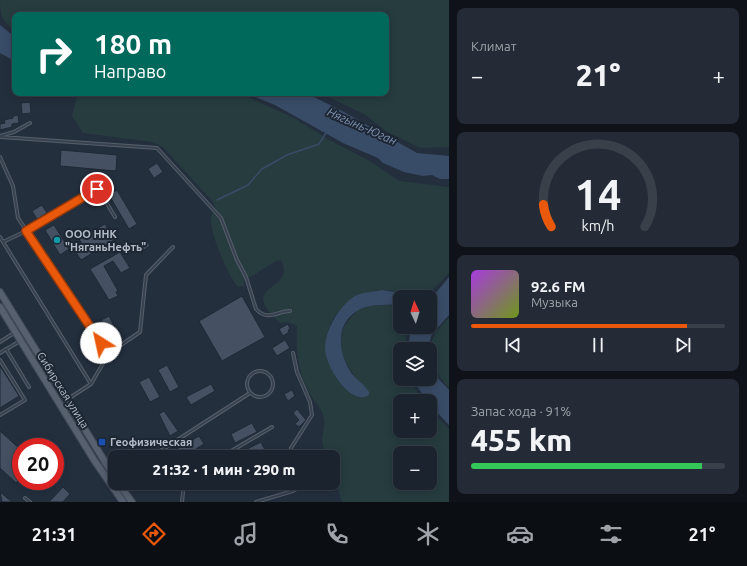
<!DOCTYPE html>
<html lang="ru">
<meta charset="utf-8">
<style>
:root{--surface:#1b232e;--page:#242b36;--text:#f1f3f6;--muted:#a0a4aa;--line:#39404a;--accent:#ea580c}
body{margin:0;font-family:Ubuntu,sans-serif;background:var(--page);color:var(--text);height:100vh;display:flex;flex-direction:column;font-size:15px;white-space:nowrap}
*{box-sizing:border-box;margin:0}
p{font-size:13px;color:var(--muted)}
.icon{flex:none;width:22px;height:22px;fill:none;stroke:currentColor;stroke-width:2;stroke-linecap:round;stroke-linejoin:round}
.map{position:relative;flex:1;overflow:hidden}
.details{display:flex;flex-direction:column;gap:8px;padding:8px;background:#0f1319;width:298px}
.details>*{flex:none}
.banner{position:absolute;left:12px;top:12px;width:377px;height:84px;border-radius:8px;box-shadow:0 2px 10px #0003,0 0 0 1px var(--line);background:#00695c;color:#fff;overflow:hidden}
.needle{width:26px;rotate:356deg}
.buttons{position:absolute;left:393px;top:290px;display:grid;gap:8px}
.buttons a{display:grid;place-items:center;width:44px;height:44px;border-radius:8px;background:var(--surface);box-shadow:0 2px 10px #0003,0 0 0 1px var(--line);font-size:20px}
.speed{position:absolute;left:12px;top:438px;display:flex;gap:8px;font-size:20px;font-weight:700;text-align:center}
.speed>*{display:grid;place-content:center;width:52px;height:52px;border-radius:50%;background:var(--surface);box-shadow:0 2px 10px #0003,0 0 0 1px var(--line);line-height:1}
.speed .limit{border:6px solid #d22;background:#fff;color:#111}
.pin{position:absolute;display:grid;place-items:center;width:34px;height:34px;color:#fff;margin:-17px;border:2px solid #fff;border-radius:50%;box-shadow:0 1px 4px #0007}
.me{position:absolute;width:44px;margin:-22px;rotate:325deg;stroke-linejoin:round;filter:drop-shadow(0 0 3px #0008)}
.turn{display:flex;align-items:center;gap:14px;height:84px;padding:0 16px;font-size:18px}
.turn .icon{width:52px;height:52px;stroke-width:2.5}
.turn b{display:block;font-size:28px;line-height:34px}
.big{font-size:30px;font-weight:800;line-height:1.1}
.details .widget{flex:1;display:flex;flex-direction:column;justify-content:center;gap:6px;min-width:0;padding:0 14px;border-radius:8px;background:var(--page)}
.details .dial{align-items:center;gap:0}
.dial svg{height:104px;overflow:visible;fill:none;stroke:var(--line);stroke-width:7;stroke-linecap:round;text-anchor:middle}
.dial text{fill:var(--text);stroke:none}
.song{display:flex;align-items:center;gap:12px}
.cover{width:48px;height:48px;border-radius:6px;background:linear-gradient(135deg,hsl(280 70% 55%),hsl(80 70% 35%))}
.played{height:4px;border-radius:2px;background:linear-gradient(90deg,var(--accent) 85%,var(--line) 85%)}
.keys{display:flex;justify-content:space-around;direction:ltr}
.heat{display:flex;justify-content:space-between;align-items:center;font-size:22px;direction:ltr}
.charge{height:6px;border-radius:3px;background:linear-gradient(90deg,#34c759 91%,var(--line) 0)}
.trip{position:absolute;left:108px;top:450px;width:232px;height:40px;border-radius:8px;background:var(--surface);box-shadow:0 2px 10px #0003,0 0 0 1px var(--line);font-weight:800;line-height:40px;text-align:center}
.menu{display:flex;height:64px;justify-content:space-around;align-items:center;background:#0b0e12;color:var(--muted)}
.menu .icon{width:28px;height:28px}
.menu .active{color:var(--accent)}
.menu b{font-size:18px;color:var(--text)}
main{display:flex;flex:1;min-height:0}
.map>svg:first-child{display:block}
.green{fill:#263c3f;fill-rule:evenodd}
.water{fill:#394c67}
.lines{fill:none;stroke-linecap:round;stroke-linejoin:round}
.stream{stroke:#394c67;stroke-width:1.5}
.building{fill:#455162;stroke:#1f2835}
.lane-casing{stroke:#565f6c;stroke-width:4}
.primary-casing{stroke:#414a57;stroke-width:8}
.lane{stroke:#38414e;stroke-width:2}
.primary{stroke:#56606e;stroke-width:6}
.route-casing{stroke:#983908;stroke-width:10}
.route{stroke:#ea580c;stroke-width:7}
.culture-dot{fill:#0f9aa8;stroke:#1d2633;stroke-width:1.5}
.transit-dot{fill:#1a4fb4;stroke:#1d2633;stroke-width:1.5}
.labels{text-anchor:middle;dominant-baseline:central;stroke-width:4;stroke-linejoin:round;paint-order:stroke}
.poi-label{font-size:11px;font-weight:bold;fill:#b4bcc9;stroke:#1d2633;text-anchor:start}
.street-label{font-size:11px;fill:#b4bcc9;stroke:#1d2633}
.water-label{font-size:12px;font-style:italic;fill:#7c92b1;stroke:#1d2633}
</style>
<main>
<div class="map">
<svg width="449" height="502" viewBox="0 0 449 502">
<rect width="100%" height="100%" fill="#242f3e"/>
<path class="green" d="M 0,0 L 449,0 L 449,147 L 420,148 L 386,131 L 364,114 L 320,93 L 386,93 L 386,15 L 15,15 L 15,30 C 2,22 0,15 0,0 Z
M 78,93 L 239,93 L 294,118 L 331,141 L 370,161 L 399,181 L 449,187 L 449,273 L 426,297 C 420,297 413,298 407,297 C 400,295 395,290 385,290 C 348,290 319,323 327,360 L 367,389 C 348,372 330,343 349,320 C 353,315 357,310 363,308 C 374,304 388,305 400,304 L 400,327 L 407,327 L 405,349 L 400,349 L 400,379 L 410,379 L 422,401 L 400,401 L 400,431 L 430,431 L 430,410 L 449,429 L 449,502 L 342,502 L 333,472 L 333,457 L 327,457 C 325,451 322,446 322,439 C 323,430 326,424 323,415 C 321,408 314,401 310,394 C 297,370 296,352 297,326 L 288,322 L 280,323 C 275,317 266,311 264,303 C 258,285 294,285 281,260 L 276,261 L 244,281 L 244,286 L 238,287 C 228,276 210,233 211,219 C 211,215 213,211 215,207 L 213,202 L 163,147 L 152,142 L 83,133 L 72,116 ZM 400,453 L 430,453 L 430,483 L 400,483 Z
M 449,318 L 449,388 C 425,361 422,343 449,318 Z"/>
<path class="water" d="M 0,25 L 15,37 L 15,61 L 0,53 Z
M 245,93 L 306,93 L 344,112 L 417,153 L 449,156 L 449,179 L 440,179 L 432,175 L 423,176 L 404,172 L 383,163 L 378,158 L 343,143 L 275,105 Z
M 449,277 L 449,315 L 432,334 L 427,349 L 408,349 L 411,327 L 430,327 L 430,300 Z
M 382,290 L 400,293 L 406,297 L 400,297 L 400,304 C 388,305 374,304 363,308 C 334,320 337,352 352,374 C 357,380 365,385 369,392 L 369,395 C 350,407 326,366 325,350 C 325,337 329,327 336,316 C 341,308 347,301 355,296 C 363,292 373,292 382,290 Z
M 430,364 L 435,375 L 449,390 L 449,425 L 430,405 L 430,401 L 427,401 L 413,380 L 430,379 Z"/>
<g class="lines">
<path class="stream" d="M 217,200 L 248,185 L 262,169 L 287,155 L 319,144 L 326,133"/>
</g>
<path class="building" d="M 30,102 L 31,113 L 22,114 L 21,103 Z
M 18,115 L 19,123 L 12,124 L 12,127 L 0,130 L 0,124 L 5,123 L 4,120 L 13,118 L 13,116 Z
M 61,150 L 117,155 L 116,171 L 60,166 Z
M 157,163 L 163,172 L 154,178 L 148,169 Z
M 117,190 L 137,224 L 129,229 L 109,195 Z
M 42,205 L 47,213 L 37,219 L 32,211 Z
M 105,224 L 114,240 L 81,260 L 75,251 L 83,246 L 79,239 Z
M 54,225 L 69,249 L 60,255 L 45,230 Z
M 146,239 L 150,246 L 139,253 L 134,246 Z
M 120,252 L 130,268 L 121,273 L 113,261 L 104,266 L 118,291 L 116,292 L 118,296 L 109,300 L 90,269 Z
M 242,296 L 265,337 L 222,361 L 199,321 Z
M 109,316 L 120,338 L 113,342 L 101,320 Z
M 288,324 L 290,329 L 288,330 L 289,332 L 283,336 L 279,329 Z
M 285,340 L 290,348 L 277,356 L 272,348 Z
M 92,349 L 96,356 L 89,361 L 84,353 Z
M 167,365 L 179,387 L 170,392 L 158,370 Z
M 0,366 L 19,396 L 0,408 Z
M 149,377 L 160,397 L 150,402 L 139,382 Z
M 211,384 L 215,391 L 191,405 L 186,397 Z
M 292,390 L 295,396 L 288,401 L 284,394 Z
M 297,409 L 306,420 L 299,427 L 295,424 L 299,420 L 293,413 Z
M 164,411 L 178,431 L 170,436 L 159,414 Z
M 252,423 L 257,432 L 235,443 L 231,434 Z
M 0,431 L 21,450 L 21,478 L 16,483 L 0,468 Z
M 199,436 L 204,444 L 196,449 L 200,457 L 182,457 L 177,449 Z
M 261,442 L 265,450 L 252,457 L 231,457 Z
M 63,487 L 70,494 L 63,502 L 49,502 Z
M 0,492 L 12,502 L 2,502 Z"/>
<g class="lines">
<g class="lane-casing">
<path id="lane" d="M 0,136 L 14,132 L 30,123
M 1,137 L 157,148 L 221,218 L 237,260 L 246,277 L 256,309 C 268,322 277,311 290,311
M 0,157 L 13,186 L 18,218 L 109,353
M 0,237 L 91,384
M 3,242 L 26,231 L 94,189 L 99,190 L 115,217
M 0,342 L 14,333
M 6,349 L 29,387
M 0,353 L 20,341
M 0,360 L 25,400 L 0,415
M247 384a13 13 0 1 1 26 0a13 13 0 1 1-26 0Z
M 68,399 L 91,384 L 109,353 L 140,332 L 146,275 L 173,247
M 151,457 L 250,393
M 221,457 L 272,427
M 289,457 L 291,448 L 312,415 L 310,402 L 297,372 L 293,353
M 25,498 L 30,502
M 182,502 L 184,483
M 256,502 L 293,491 L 298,488 L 299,483"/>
</g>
<g class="primary-casing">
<path id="primary" d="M 0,292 L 115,478
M 0,307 L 94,460 L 123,502
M 118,483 L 132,502"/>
</g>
<use href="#lane" class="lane"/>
<use href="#primary" class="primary"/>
</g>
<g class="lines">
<g class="route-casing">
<path id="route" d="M 97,189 L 26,231 L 101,343"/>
</g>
<use href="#route" class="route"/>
</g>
<circle class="culture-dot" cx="57" cy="240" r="4"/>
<rect class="transit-dot" x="98" y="438" width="8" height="8" rx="2"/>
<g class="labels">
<g class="poi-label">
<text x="65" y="234">ООО ННК<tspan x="65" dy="13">"НяганьНефть"</tspan></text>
<text x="110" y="442">Геофизическая</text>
</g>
<g class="street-label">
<text transform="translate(63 390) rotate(58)">Сибирская улица</text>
</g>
<g class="water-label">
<text transform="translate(362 126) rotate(24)">Нягынь-Юган</text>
</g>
</g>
</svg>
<div class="buttons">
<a><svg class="needle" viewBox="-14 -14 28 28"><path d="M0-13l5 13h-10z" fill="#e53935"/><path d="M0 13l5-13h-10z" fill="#a0a4aa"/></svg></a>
<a><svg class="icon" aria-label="layers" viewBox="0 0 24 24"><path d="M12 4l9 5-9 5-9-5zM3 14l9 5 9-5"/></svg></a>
<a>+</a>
<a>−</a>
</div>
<div class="speed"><div class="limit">20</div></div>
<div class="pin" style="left:97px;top:189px;background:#d93025"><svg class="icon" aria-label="arrive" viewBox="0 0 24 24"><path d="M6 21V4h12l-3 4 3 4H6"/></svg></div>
<svg class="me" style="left:101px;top:343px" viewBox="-20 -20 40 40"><circle r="19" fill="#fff"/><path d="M0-13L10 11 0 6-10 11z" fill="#ea580c"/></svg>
<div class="trip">21:32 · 1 мин · 290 m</div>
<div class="banner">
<div class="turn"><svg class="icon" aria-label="right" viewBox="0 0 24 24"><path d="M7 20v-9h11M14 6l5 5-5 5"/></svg><div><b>180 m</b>Направо</div></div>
</div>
</div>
<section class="details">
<div class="widget"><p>Климат</p>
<div class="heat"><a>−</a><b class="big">21°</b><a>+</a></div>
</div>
<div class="widget dial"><svg viewBox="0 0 100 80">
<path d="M14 69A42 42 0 1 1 86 69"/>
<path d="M14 69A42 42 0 0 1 8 52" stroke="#ea580c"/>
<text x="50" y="56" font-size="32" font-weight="700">14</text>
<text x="50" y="72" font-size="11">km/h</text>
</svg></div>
<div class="widget">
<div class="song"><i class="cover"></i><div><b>92.6 FM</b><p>Музыка</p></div></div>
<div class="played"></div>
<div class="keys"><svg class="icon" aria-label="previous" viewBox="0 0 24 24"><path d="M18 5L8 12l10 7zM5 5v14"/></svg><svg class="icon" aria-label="pause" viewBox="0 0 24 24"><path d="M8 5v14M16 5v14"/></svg><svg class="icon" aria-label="next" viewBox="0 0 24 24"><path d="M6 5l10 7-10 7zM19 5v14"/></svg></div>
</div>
<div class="widget"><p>Запас хода · 91%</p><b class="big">455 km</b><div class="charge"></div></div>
</section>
</main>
<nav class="menu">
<b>21:31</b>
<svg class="icon active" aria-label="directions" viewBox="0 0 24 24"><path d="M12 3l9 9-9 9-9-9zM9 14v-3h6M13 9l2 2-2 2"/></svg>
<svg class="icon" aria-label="music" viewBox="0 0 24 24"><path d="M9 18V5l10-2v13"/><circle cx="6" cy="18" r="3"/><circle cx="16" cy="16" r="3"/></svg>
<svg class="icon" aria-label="phone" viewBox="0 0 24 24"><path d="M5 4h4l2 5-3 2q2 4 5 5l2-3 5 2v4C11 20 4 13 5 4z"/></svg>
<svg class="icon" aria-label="climate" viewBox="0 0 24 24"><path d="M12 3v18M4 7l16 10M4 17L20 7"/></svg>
<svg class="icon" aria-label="car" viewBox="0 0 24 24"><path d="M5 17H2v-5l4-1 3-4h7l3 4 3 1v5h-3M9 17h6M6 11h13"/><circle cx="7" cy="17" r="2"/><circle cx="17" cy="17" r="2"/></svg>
<svg class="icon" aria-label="filters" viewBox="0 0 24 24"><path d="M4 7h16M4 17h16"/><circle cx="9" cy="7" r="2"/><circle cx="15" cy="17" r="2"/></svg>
<b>21°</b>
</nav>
